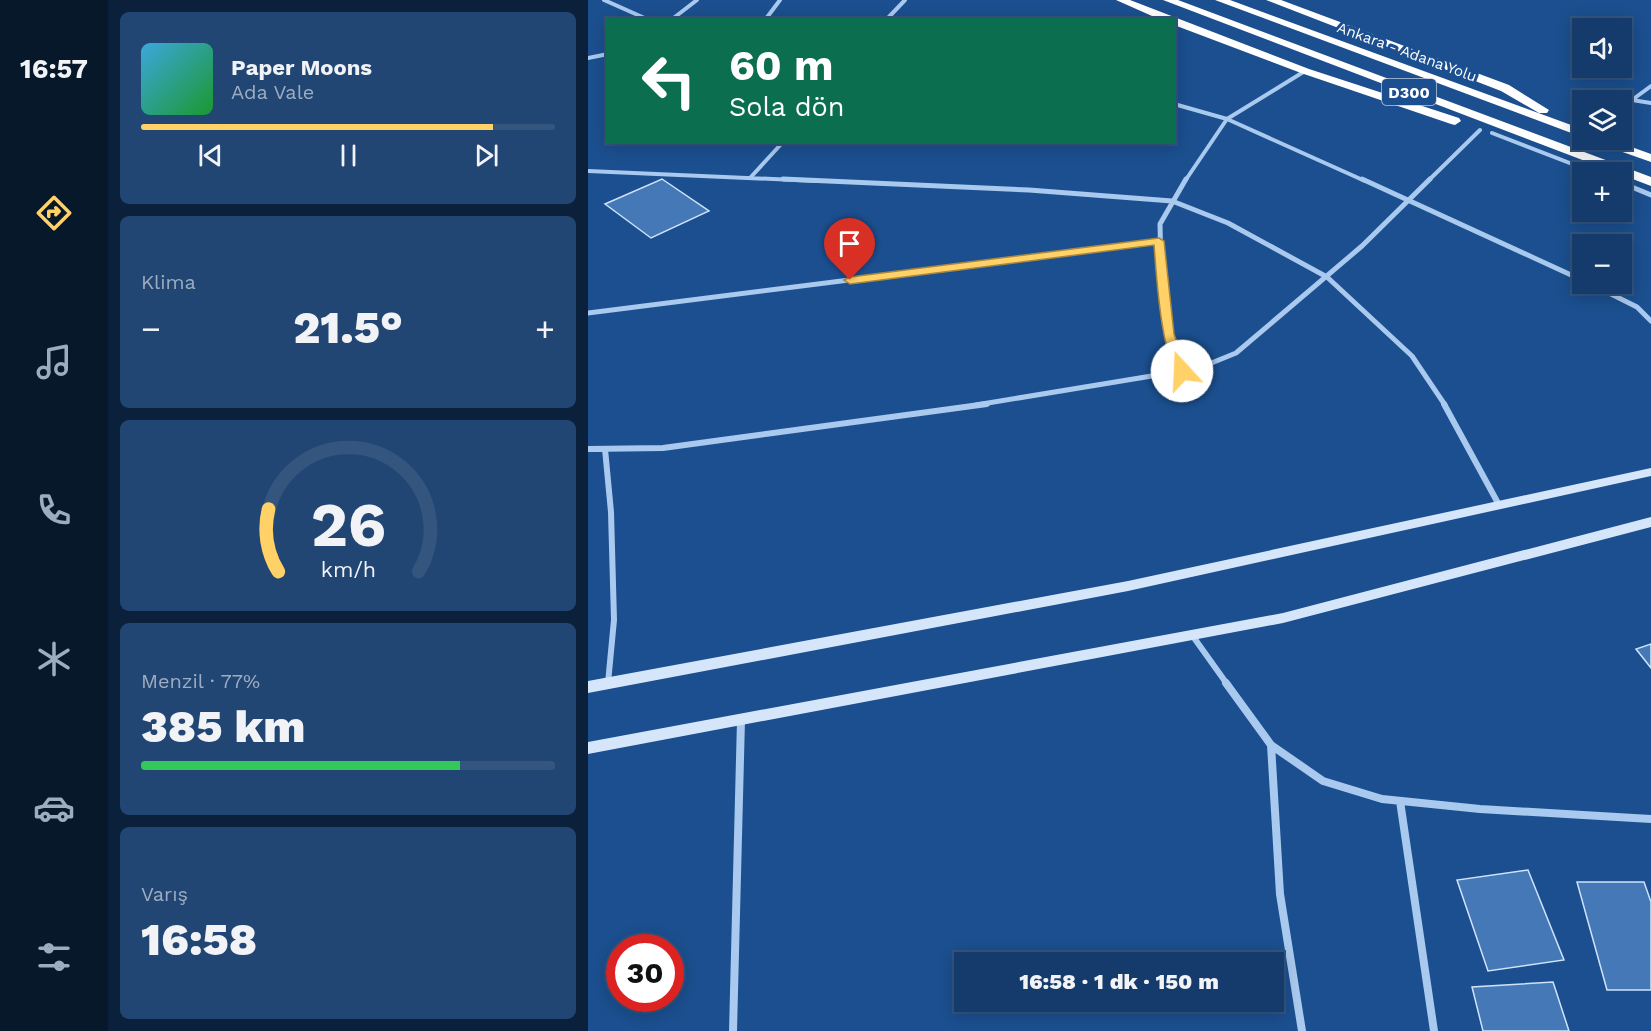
<!DOCTYPE html>
<html lang="tr">
<meta charset="utf-8">
<style>
:root{--surface:#143b6b;--page:#214673;--text:#f1f3f6;--muted:#9dadc1;--line:#33557e;--accent:#ffd166}
body{margin:0;font-family:"Work Sans",sans-serif;background:var(--page);color:var(--text);height:100vh;display:flex;flex-direction:column;font-size:22px;white-space:nowrap}
*{box-sizing:border-box;margin:0}
p{font-size:20px;color:var(--muted)}
.icon{flex:none;width:33px;height:33px;fill:none;stroke:currentColor;stroke-width:2;stroke-linecap:round;stroke-linejoin:round}
.map{position:relative;flex:1;overflow:hidden}
.side{display:flex;flex-direction:column;gap:12px;padding:12px;background:#0b203b;width:480px}
.side>*{flex:none}
.banner{position:absolute;left:18px;top:18px;width:570px;height:126px;border-radius:0px;box-shadow:0 3px 15px #0003,0 0 0 2px var(--line);background:#0b6e4f;color:#fff;overflow:hidden}
.fabs{position:absolute;left:984px;top:18px;display:grid;gap:12px}
.fabs a{display:grid;place-items:center;width:60px;height:60px;border-radius:0px;background:var(--surface);box-shadow:0 3px 15px #0003,0 0 0 2px var(--line);font-size:30px}
.speed{position:absolute;left:18px;top:934px;display:flex;gap:12px;font-size:30px;font-weight:700;text-align:center}
.speed>*{display:grid;place-content:center;width:78px;height:78px;border-radius:50%;background:var(--surface);box-shadow:0 3px 15px #0003,0 0 0 2px var(--line);line-height:1}
.speed .limit{border:9px solid #d22;background:#fff;color:#111}
.pin{position:absolute;display:grid;place-items:center;width:51px;height:51px;color:#fff;margin:-62px -26px;border-radius:50% 50% 50% 0;rotate:-45deg;box-shadow:0 0 6px #0007}
.pin .icon{rotate:45deg}
.me{position:absolute;width:66px;margin:-33px;rotate:340deg;stroke-linejoin:round;filter:drop-shadow(0 0 4px #0008)}
.turn{display:flex;align-items:center;gap:21px;height:126px;padding:0 24px;font-size:27px}
.turn .icon{width:78px;height:78px;stroke-width:2.5}
.turn b{display:block;font-size:42px;line-height:51px}
.big{font-size:45px;font-weight:800;line-height:1.1}
.side .widget{flex:1;display:flex;flex-direction:column;justify-content:center;gap:9px;min-width:0;padding:0 21px;border-radius:9px;background:var(--page)}
.side .dial{align-items:center;gap:0}
.dial svg{height:156px;overflow:visible;fill:none;stroke:var(--line);stroke-width:7;stroke-linecap:round;text-anchor:middle}
.dial text{fill:var(--text);stroke:none}
.song{display:flex;align-items:center;gap:18px}
.cover{width:72px;height:72px;border-radius:9px;background:linear-gradient(135deg,hsl(200 70% 55%),hsl(130 70% 35%))}
.played{height:6px;border-radius:3px;background:linear-gradient(90deg,var(--accent) 85%,var(--line) 85%)}
.keys{display:flex;justify-content:space-around;direction:ltr}
.heat{display:flex;justify-content:space-between;align-items:center;font-size:33px;direction:ltr}
.charge{height:9px;border-radius:4px;background:linear-gradient(90deg,#34c759 77%,var(--line) 0)}
.trip{position:absolute;left:366px;top:952px;width:330px;height:60px;border-radius:0px;background:var(--surface);box-shadow:0 3px 15px #0003,0 0 0 2px var(--line);font-weight:800;line-height:60px;text-align:center}
main{display:flex;flex:1;min-height:0}
.tab-bar{display:flex;flex-direction:column;width:108px;justify-content:space-around;align-items:center;background:#08182b;color:var(--muted)}
.tab-bar .icon{width:42px;height:42px}
.tab-bar .current{color:var(--accent)}
.tab-bar b{font-size:27px;color:var(--text)}
.map>svg:first-child{display:block}
.building{fill:#4478b7;stroke:#cfe3fa;stroke-width:1.5}
.lines{fill:none;stroke-linecap:round;stroke-linejoin:round}
.street-far3{stroke:#a9c9ee;stroke-width:4}
.street-far2{stroke:#a9c9ee;stroke-width:5}
.street-far1{stroke:#a9c9ee;stroke-width:6}
.street{stroke:#a9c9ee;stroke-width:8}
.secondary{fill:#d6e6fa;fill-rule:evenodd}
.highway{fill:#fff;fill-rule:evenodd}
.route{fill:#ffd166;stroke:#a68842;stroke-width:1.5}
.labels{text-anchor:middle;dominant-baseline:central;stroke-width:6;stroke-linejoin:round;paint-order:stroke}
.far-street-label{font-size:15px;fill:#fff;stroke:#1b4f8f}
.shield{fill:#1b4f8f;stroke:#bbcadd;stroke-width:1.5}
.shield-label{font-size:16px;font-weight:bold;fill:#fff}
</style>
<main>
<nav class="tab-bar">
<b>16:57</b>
<svg class="icon current" aria-label="directions" viewBox="0 0 24 24"><path d="M12 3l9 9-9 9-9-9zM9 14v-3h6M13 9l2 2-2 2"/></svg>
<svg class="icon" aria-label="music" viewBox="0 0 24 24"><path d="M9 18V5l10-2v13"/><circle cx="6" cy="18" r="3"/><circle cx="16" cy="16" r="3"/></svg>
<svg class="icon" aria-label="phone" viewBox="0 0 24 24"><path d="M5 4h4l2 5-3 2q2 4 5 5l2-3 5 2v4C11 20 4 13 5 4z"/></svg>
<svg class="icon" aria-label="climate" viewBox="0 0 24 24"><path d="M12 3v18M4 7l16 10M4 17L20 7"/></svg>
<svg class="icon" aria-label="car" viewBox="0 0 24 24"><path d="M5 17H2v-5l4-1 3-4h7l3 4 3 1v5h-3M9 17h6M6 11h13"/><circle cx="7" cy="17" r="2"/><circle cx="17" cy="17" r="2"/></svg>
<svg class="icon" aria-label="filters" viewBox="0 0 24 24"><path d="M4 7h16M4 17h16"/><circle cx="9" cy="7" r="2"/><circle cx="15" cy="17" r="2"/></svg>
</nav>
<section class="side">
<div class="widget">
<div class="song"><i class="cover"></i><div><b>Paper Moons</b><p>Ada Vale</p></div></div>
<div class="played"></div>
<div class="keys"><svg class="icon" aria-label="previous" viewBox="0 0 24 24"><path d="M18 5L8 12l10 7zM5 5v14"/></svg><svg class="icon" aria-label="pause" viewBox="0 0 24 24"><path d="M8 5v14M16 5v14"/></svg><svg class="icon" aria-label="next" viewBox="0 0 24 24"><path d="M6 5l10 7-10 7zM19 5v14"/></svg></div>
</div>
<div class="widget"><p>Klima</p>
<div class="heat"><a>−</a><b class="big">21.5°</b><a>+</a></div>
</div>
<div class="widget dial"><svg viewBox="0 0 100 80">
<path d="M14 69A42 42 0 1 1 86 69"/>
<path d="M14 69A42 42 0 0 1 9 37" stroke="#ffd166"/>
<text x="50" y="56" font-size="32" font-weight="700">26</text>
<text x="50" y="72" font-size="11">km/h</text>
</svg></div>
<div class="widget"><p>Menzil · 77%</p><b class="big">385 km</b><div class="charge"></div></div>
<div class="widget"><p>Varış</p><b class="big">16:58</b></div>
</section>
<div class="map">
<svg width="1063" height="1031" viewBox="0 0 1063 1031">
<rect width="100%" height="100%" fill="#1b4f8f"/>
<path class="building" d="M 74,179 L 121,211 L 63,238 L 17,204 Z
M 1063,644 L 1063,668 L 1048,649 Z
M 940,870 L 976,960 L 900,971 L 869,880 Z
M 989,882 L 1056,882 L 1063,902 L 1063,990 L 1019,990 Z
M 965,982 L 981,1031 L 895,1031 L 884,987 Z"/>
<g class="lines">
<path class="street-far3" d="M 16,0 L 61,20
M 83,20 L 109,0
M 177,20 L 192,0
M 298,20 L 317,0
M 0,58 L 20,54
M 1044,100 L 1063,103
M 586,104 L 639,119 L 777,181
M 1034,114 L 1044,100 L 1063,86
M 904,133 L 1005,172
M 0,171 L 230,181
M 162,178 L 195,142
M 597,181 L 639,119 L 717,71
M 840,181 L 892,130"/>
<path class="street-far2" d="M 195,179 L 441,190 L 584,201 L 640,223 L 739,277 L 824,356 L 857,405
M 774,179 L 994,280
M 1034,183 L 1063,195
M 1003,284 L 1049,307 L 1063,321
M 0,313 L 571,241
M 594,371 L 621,364 L 648,353 L 774,246 L 842,179
M 388,405 L 594,371 L 580,334 L 573,268 L 572,224 L 598,179"/>
<path class="street-far1" d="M 856,404 L 911,505
M 0,449 L 75,448 L 399,404
M 17,449 L 23,512 L 26,620 L 20,683
M 604,635 L 639,684"/>
<path class="street" d="M 638,683 L 683,745 L 735,781 L 794,799 L 892,809 L 1063,819
M 683,745 L 692,894 L 714,1031
M 812,801 L 846,1031
M 145,1031 L 153,720"/>
<path class="secondary" d="M 1063,468 L 1063,476 L 540,591 L 0,693 L 0,681 L 540,581 Z
M 1063,517 L 1063,527 L 695,623 L 0,754 L 0,742 L 695,613 Z"/>
<path class="highway" d="M 528,0 L 542,0 L 721,69 L 871,118 L 873,121 L 867,125 L 863,124 L 713,73 L 586,25 L 586,20 L 573,20 Z
M 575,0 L 590,0 L 1063,177 L 1063,186 L 1034,175 L 1034,172 L 1026,172 Z
M 627,0 L 642,0 L 994,129 L 994,137 Z
M 678,0 L 693,0 L 921,85 L 961,110 L 959,113 L 951,113 L 913,91 Z
M 1007,140 L 1024,140 L 1063,154 L 1063,162 L 1009,143 Z"/>
</g>
<path class="route" d="M 571,238 L 576,241 L 586,334 L 600,371 L 594,375 C 573,368 568,267 566,245 L 262,284 L 256,280 L 262,277 Z"/>
<g class="labels">
<g class="far-street-label">
<text transform="translate(819 52) rotate(20)">Ankara - Adana Yolu</text>
</g>
<rect class="shield" x="794" y="79" width="54" height="26" rx="4.5"/>
<g class="shield-label">
<text x="821" y="92">D300</text>
</g>
</g>
</svg>
<div class="fabs">
<a><svg class="icon" aria-label="sound" viewBox="0 0 24 24"><path d="M4 9h4l5-4v14l-5-4H4zM17 9q2 3 0 6"/></svg></a>
<a><svg class="icon" aria-label="layers" viewBox="0 0 24 24"><path d="M12 4l9 5-9 5-9-5zM3 14l9 5 9-5"/></svg></a>
<a>+</a>
<a>−</a>
</div>
<div class="speed"><div class="limit">30</div></div>
<div class="pin" style="left:262px;top:280px;background:#d93025"><svg class="icon" aria-label="arrive" viewBox="0 0 24 24"><path d="M6 21V4h12l-3 4 3 4H6"/></svg></div>
<svg class="me" style="left:594px;top:371px" viewBox="-20 -20 40 40"><circle r="19" fill="#fff"/><path d="M0-13L10 11 0 6-10 11z" fill="#ffd166"/></svg>
<div class="trip">16:58 · 1 dk · 150 m</div>
<div class="banner">
<div class="turn"><svg class="icon" aria-label="left" viewBox="0 0 24 24"><path d="M17 20v-9H6M10 6l-5 5 5 5"/></svg><div><b>60 m</b>Sola dön</div></div>
</div>
</div>
</main>
